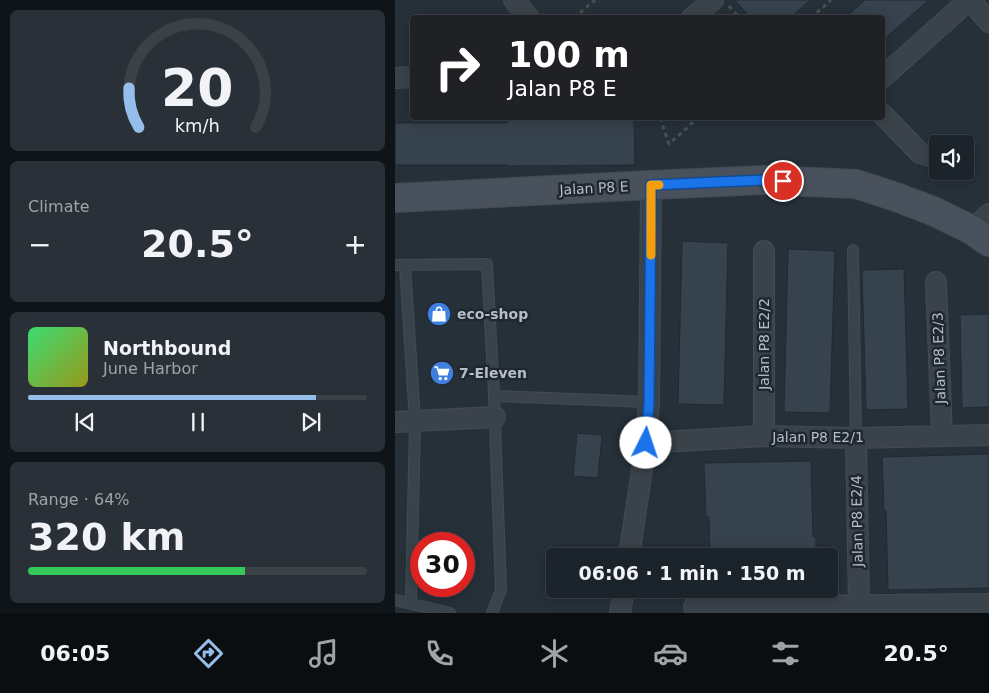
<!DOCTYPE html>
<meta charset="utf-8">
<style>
:root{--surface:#1c242b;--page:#293037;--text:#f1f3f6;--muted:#a0a4a9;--line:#3a4147;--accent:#95beea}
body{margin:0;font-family:"DejaVu Sans",sans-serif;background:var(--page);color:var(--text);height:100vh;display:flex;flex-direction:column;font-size:19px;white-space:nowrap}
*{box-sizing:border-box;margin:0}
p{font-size:16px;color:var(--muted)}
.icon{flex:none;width:28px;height:28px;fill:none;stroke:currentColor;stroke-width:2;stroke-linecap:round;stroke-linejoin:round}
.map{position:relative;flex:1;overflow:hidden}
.side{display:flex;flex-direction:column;gap:10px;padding:10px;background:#0f1418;width:395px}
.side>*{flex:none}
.banner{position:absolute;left:15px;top:15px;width:475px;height:105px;border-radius:5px;box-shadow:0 2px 12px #0003,0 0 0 1px var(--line);background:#202124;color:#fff;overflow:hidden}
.fabs{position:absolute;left:534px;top:135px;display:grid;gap:10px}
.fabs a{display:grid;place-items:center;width:45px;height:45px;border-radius:5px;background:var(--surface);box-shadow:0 2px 12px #0003,0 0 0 1px var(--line);font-size:25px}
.speed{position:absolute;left:15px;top:532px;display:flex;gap:10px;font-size:25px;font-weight:700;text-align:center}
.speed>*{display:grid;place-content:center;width:65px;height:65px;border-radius:50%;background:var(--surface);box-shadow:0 2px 12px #0003,0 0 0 1px var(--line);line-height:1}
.speed .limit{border:8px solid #d22;background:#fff;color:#111}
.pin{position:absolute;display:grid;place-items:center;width:42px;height:42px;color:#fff;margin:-21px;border:2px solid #fff;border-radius:50%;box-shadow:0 1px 5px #0007}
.me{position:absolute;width:55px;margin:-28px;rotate:4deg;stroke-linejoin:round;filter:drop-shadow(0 0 4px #0008)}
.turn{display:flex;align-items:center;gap:18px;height:105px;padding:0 15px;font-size:22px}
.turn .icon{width:65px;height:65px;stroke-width:2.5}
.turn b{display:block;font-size:35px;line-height:42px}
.big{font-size:38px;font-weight:800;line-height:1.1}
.side .widget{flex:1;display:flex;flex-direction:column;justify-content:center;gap:8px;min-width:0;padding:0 18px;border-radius:8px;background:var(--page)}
.side .dial{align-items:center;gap:0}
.dial svg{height:130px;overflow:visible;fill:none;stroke:var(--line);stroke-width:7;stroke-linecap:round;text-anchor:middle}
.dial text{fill:var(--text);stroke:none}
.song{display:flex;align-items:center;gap:15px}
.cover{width:60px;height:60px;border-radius:8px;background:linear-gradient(135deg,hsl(140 70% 55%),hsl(60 70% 35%))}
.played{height:5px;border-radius:2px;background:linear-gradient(90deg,var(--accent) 85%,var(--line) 85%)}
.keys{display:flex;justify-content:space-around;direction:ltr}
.heat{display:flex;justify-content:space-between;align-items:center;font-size:28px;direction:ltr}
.charge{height:8px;border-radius:4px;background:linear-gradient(90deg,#34c759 64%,var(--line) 0)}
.trip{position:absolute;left:151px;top:548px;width:292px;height:50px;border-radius:5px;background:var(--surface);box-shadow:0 2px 12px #0003,0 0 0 1px var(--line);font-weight:800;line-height:50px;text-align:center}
.menu{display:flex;height:80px;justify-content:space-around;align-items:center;background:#0b0e11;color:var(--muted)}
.menu .icon{width:35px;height:35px}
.menu .selected{color:var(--accent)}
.menu b{font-size:22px;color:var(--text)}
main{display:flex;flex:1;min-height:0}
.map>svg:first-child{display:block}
.building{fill:#36424d;stroke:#212931}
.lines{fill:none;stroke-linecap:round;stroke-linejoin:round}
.lane-casing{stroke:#434b53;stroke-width:12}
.street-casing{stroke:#434b53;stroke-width:22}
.secondary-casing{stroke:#434b53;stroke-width:30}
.path{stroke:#415352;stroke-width:3;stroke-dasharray:4 4;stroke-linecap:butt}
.lane{stroke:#3a424a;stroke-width:10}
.street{stroke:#3a424a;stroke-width:20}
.secondary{stroke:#48515c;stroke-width:28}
.route-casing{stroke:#114b97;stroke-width:12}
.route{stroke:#1a73e8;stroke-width:9}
.slow{stroke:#f59e0b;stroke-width:9}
.labels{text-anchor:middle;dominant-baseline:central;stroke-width:5;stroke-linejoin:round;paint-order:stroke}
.street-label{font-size:14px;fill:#b5bdc5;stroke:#1f272f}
.poi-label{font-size:14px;font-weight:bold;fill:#b5bdc5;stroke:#1f272f;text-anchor:start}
</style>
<main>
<section class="side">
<div class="widget dial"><svg viewBox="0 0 100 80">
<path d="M14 69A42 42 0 1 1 86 69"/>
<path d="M14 69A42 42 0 0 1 8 45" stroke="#95beea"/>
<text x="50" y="56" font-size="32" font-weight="700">20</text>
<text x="50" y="72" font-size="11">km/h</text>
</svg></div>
<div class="widget"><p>Climate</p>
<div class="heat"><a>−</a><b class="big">20.5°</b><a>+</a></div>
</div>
<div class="widget">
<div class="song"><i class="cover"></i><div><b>Northbound</b><p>June Harbor</p></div></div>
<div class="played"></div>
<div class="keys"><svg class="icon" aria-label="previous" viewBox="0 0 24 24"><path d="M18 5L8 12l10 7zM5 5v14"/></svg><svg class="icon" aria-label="pause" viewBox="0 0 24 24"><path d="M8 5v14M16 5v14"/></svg><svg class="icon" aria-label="next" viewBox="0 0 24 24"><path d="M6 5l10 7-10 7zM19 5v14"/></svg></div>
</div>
<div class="widget"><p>Range · 64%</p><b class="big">320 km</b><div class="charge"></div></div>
</section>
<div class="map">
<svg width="594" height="613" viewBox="0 0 594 613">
<rect width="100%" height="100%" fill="#263039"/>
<path class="building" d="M 340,0 L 415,0 L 395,18 L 355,18 Z
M 470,0 L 534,0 L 488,40 L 488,18 L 450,18 Z
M 239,119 L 240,165 L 112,166 L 112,165 L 0,165 L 0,123 L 112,123 L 112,120 Z
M 287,241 L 333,243 L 329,405 L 283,404 Z
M 393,249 L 440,251 L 435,413 L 389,412 Z
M 509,269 L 513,409 L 471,410 L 467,270 Z
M 594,314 L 594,407 L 567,408 L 565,315 Z
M 182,433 L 207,435 L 203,478 L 178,476 Z
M 594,454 L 594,588 L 493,590 L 491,511 L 489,511 L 487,457 Z
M 416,461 L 418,537 L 421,537 L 421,556 L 315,556 L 314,517 L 311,517 L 309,463 Z"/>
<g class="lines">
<g class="lane-casing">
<path id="lane" d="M 458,250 L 461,438
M 0,265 L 92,264 L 99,396 L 106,590 L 97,613
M 10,265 L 20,422 L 16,604
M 99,396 L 254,402
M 0,600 L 55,613"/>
</g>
<g class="street-casing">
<path id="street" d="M 119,0 L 134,18
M 575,0 L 594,22
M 297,18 L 318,0
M 488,77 L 574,0
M 0,78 L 18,77
M 488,115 L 525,153 L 542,158
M 577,230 L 594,214
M 541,282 L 547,435
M 0,422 L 100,417
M 369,436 L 369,251
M 461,438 L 464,605
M 251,443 L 369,436 L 461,438 L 594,435
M 234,556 L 251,443 L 254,402 L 256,185
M 299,607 L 594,604
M 225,613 L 229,589"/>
</g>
<g class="secondary-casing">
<path id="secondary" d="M 0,198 L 256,185 L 370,180 L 461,184 L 501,197 L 538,211 L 577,230 L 594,242"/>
</g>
<path class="path" d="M 334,6 L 345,18
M 179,18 L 200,0
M 416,18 L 436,0
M 265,118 L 274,144 L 303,118"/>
<use href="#lane" class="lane"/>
<use href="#street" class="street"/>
<use href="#secondary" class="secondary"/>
</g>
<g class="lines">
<g class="route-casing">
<path id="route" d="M 251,443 L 254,402 L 256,185 L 370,180 L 388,181"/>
</g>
<use href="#route" class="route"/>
<path class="slow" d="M 256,255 L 256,185 L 264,185"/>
</g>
<defs>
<g id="shop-disc" transform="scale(1.25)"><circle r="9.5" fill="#3f7fe0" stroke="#1f272f"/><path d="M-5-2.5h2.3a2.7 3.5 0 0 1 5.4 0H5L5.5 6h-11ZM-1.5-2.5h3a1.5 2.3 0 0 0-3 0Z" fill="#fff"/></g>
<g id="supermarket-disc" transform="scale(1.25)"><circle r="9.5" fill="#3f7fe0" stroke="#1f272f"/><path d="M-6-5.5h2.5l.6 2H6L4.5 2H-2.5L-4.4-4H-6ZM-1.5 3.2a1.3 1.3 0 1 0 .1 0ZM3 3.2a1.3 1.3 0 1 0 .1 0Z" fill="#fff"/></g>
</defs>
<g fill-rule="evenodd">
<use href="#shop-disc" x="44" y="314"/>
<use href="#supermarket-disc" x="47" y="373"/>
</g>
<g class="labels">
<g class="street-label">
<text transform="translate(199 188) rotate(-3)">Jalan P8 E</text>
<text transform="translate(369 344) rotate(-90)">Jalan P8 E2/2</text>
<text transform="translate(544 358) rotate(-92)">Jalan P8 E2/3</text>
<text x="423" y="437">Jalan P8 E2/1</text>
<text transform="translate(462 521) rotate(-91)">Jalan P8 E2/4</text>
</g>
<g class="poi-label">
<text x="62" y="314">eco-shop</text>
<text x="64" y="373">7-Eleven</text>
</g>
</g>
</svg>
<div class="fabs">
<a><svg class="icon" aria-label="sound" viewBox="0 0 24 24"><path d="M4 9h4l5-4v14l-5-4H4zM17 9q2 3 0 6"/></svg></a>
</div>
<div class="speed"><div class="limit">30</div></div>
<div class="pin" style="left:388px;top:181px;background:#d93025"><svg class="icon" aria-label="arrive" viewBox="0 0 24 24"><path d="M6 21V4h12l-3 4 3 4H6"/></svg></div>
<svg class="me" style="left:251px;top:443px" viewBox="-20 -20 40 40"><circle r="19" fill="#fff"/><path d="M0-13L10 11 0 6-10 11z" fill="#1a73e8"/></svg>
<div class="trip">06:06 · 1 min · 150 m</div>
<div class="banner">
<div class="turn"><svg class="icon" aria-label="right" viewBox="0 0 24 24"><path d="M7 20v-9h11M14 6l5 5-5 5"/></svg><div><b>100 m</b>Jalan P8 E</div></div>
</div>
</div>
</main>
<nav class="menu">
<b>06:05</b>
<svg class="icon selected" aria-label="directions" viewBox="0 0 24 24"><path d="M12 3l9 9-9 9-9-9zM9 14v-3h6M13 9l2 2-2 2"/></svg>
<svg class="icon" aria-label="music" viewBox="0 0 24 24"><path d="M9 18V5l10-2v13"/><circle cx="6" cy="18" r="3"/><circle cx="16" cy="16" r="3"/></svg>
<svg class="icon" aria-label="phone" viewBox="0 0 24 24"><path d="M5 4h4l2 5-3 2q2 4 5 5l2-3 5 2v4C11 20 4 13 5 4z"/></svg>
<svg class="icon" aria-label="climate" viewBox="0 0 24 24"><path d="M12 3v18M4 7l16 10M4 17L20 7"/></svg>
<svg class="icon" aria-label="car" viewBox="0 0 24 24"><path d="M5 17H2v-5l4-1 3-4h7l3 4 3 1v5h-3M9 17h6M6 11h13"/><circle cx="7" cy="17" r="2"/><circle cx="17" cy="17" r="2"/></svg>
<svg class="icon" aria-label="filters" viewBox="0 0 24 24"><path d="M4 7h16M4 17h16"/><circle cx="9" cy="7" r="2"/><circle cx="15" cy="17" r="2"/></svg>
<b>20.5°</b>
</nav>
